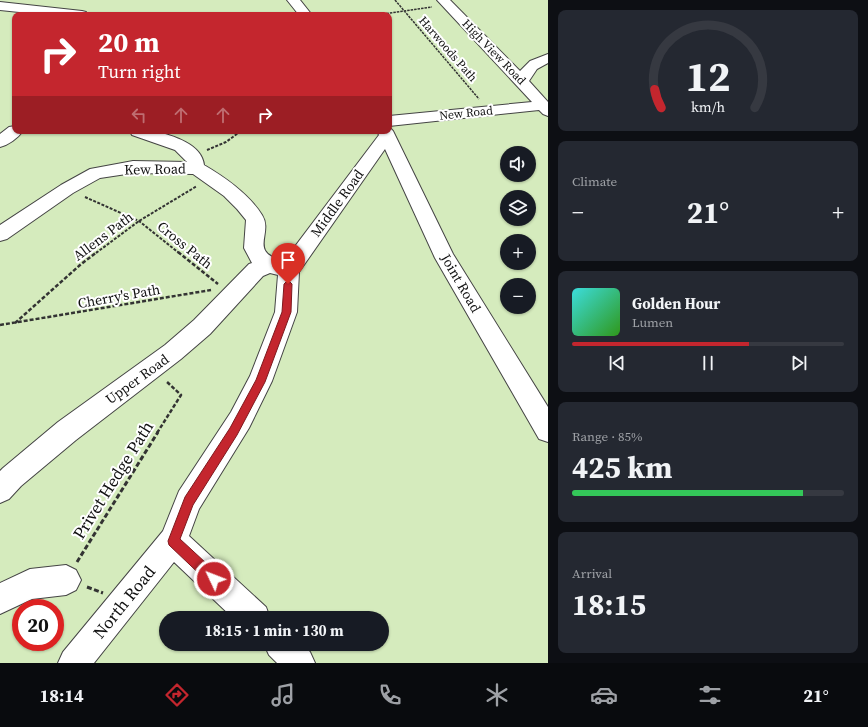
<!DOCTYPE html>
<meta charset="utf-8">
<style>
:root{--surface:#171b24;--page:#242831;--text:#f1f3f6;--muted:#9ea1a6;--line:#363941;--accent:#c4262e}
body{margin:0;font-family:"Source Serif 4",serif;background:var(--page);color:var(--text);height:100vh;display:flex;flex-direction:column;font-size:15px;white-space:nowrap}
*{box-sizing:border-box;margin:0}
p{font-size:13px;color:var(--muted)}
.icon{flex:none;width:22px;height:22px;fill:none;stroke:currentColor;stroke-width:2;stroke-linecap:round;stroke-linejoin:round}
.map{position:relative;flex:1;overflow:hidden}
.panel{display:flex;flex-direction:column;gap:10px;padding:10px;background:#0d0f14;width:320px}
.panel>*{flex:none}
.guide{position:absolute;left:12px;top:12px;width:380px;height:122px;border-radius:8px;box-shadow:0 1px 3px #0004;background:#c4262e;color:#fff;overflow:hidden}
.fabs{position:absolute;left:500px;top:146px;display:grid;gap:8px}
.fabs a{display:grid;place-items:center;width:36px;height:36px;border-radius:50%;background:var(--surface);box-shadow:0 1px 3px #0004;font-size:20px}
.speed{position:absolute;left:12px;top:599px;display:flex;gap:8px;font-size:20px;font-weight:700;text-align:center}
.speed>*{display:grid;place-content:center;width:52px;height:52px;border-radius:50%;background:var(--surface);box-shadow:0 1px 3px #0004;line-height:1}
.speed .limit{border:6px solid #d22;background:#fff;color:#111}
.pin{position:absolute;display:grid;place-items:center;width:34px;height:34px;color:#fff;margin:-41px -17px;border-radius:50% 50% 50% 0;rotate:-45deg;box-shadow:0 0 4px #0007}
.pin .icon{rotate:45deg}
.me{position:absolute;width:44px;margin:-22px;rotate:313deg;stroke-linejoin:round;filter:drop-shadow(0 0 3px #0008)}
.turn{display:flex;align-items:center;gap:14px;height:84px;padding:0 20px;font-size:18px}
.turn .icon{width:52px;height:52px;stroke-width:2.5}
.turn b{display:block;font-size:28px;line-height:34px}
.lanes{display:flex;align-items:center;height:38px;padding:0 20px;background:#0003;justify-content:center;gap:20px;direction:ltr}
.lanes .off{opacity:.35}
.big{font-size:30px;font-weight:700;line-height:1.1}
.panel .widget{flex:1;display:flex;flex-direction:column;justify-content:center;gap:6px;min-width:0;padding:0 14px;border-radius:8px;background:var(--page)}
.panel .dial{align-items:center;gap:0}
.dial svg{height:104px;overflow:visible;fill:none;stroke:var(--line);stroke-width:7;stroke-linecap:round;text-anchor:middle}
.dial text{fill:var(--text);stroke:none}
.song{display:flex;align-items:center;gap:12px}
.cover{width:48px;height:48px;border-radius:6px;background:linear-gradient(135deg,hsl(180 70% 55%),hsl(110 70% 35%))}
.played{height:4px;border-radius:2px;background:linear-gradient(90deg,var(--accent) 65%,var(--line) 65%)}
.keys{display:flex;justify-content:space-around;direction:ltr}
.heat{display:flex;justify-content:space-between;align-items:center;font-size:22px;direction:ltr}
.charge{height:6px;border-radius:3px;background:linear-gradient(90deg,#34c759 85%,var(--line) 0)}
.trip{position:absolute;left:159px;top:611px;width:230px;height:40px;border-radius:20px;background:var(--surface);box-shadow:0 1px 3px #0004;font-weight:700;line-height:40px;text-align:center}
.tab-bar{display:flex;height:64px;justify-content:space-around;align-items:center;background:#090b0e;color:var(--muted)}
.tab-bar .icon{width:28px;height:28px}
.tab-bar .active{color:var(--accent)}
.tab-bar b{font-size:18px;color:var(--text)}
main{display:flex;flex:1;min-height:0}
.map>svg:first-child{display:block}
.green{fill:#d5ebbd;fill-rule:evenodd}
.lines{fill:none;stroke-linecap:round;stroke-linejoin:round}
.minor-casing{stroke:#444;stroke-width:2}
.path-far3{stroke:#333;stroke-width:1.5;stroke-dasharray:2.5 1;stroke-linecap:butt}
.path-far2{stroke:#333;stroke-width:2;stroke-dasharray:3 1.5;stroke-linecap:butt}
.path-far1{stroke:#333;stroke-width:2.5;stroke-dasharray:4 2;stroke-linecap:butt}
.path{stroke:#333;stroke-width:3;stroke-dasharray:5 2.5;stroke-linecap:butt}
.minor{fill:#fff;fill-rule:evenodd}
.route{fill:#c4262e;stroke:#7f191e}
.labels{text-anchor:middle;dominant-baseline:central;stroke-width:4;stroke-linejoin:round;paint-order:stroke}
.far-street-label{font-size:12px;fill:#111;stroke:#fff}
.street-label{font-size:14px;fill:#111;stroke:#fff}
.near-street-label{font-size:17px;fill:#111;stroke:#fff}
</style>
<main>
<div class="map">
<svg width="548" height="663" viewBox="0 0 548 663">
<rect width="100%" height="100%" fill="#fffdf5"/>
<path class="green" d="M 0,0 L 548,0 L 548,663 L 0,663 ZM 15,15 L 389,15 L 389,131 L 15,131 ZM 507,153 L 529,153 L 529,175 L 507,175 ZM 507,197 L 529,197 L 529,219 L 507,219 ZM 507,241 L 529,241 L 529,263 L 507,263 ZM 507,285 L 529,285 L 529,307 L 507,307 ZM 21,608 L 55,608 L 55,642 L 21,642 ZM 166,618 L 382,618 L 382,644 L 166,644 Z"/>
<g class="lines">
<g class="minor-casing">
<path id="minor" d="M 287,0 L 300,0 L 312,15 L 299,15 Z
M 437,0 L 450,0 L 520,71 L 530,61 L 548,54 L 548,63 L 537,69 L 529,81 L 548,102 L 548,116 L 543,114 L 539,110 L 389,126 L 389,116 L 532,102 Z
M 0,2 L 82,11 L 86,12 L 88,15 L 48,15 L 0,10 Z
M 15,126 L 15,131 L 23,131 C 18,138 8,145 0,147 L 0,134 L 9,127 Z
M 389,127 L 393,131 L 453,254 L 548,407 L 548,442 L 539,439 L 435,258 L 385,149 L 299,272 L 297,312 L 272,381 L 249,428 L 199,509 L 189,536 L 266,607 L 270,618 L 233,618 L 174,562 L 94,663 L 58,663 L 63,652 L 163,531 L 179,491 L 231,412 L 250,376 L 275,312 L 278,275 L 270,273 L 263,276 L 210,334 L 181,359 L 76,440 L 21,486 L 9,499 L 0,503 L 0,471 L 3,468 L 58,422 L 165,345 L 194,320 L 249,264 L 252,263 L 244,248 L 246,220 L 237,209 L 224,196 L 193,174 L 133,173 L 100,178 L 73,193 L 7,239 L 0,241 L 0,225 L 61,185 L 90,169 L 133,161 L 187,162 L 175,150 L 132,135 L 130,131 C 138,131 148,130 155,131 C 173,136 202,144 204,165 C 226,178 249,194 262,215 C 274,234 247,252 284,261 L 379,135 L 377,131 L 389,131 Z
M 66,565 L 76,570 L 81,580 L 76,590 L 66,595 L 32,599 L 0,614 L 0,583 L 30,569 Z
M 264,644 L 302,644 L 310,652 L 315,663 L 277,663 L 269,655 Z"/>
</g>
<path class="path-far3" d="M 395,0 L 479,99
M 376,15 L 432,7"/>
<path class="path-far2" d="M 207,150 L 226,142 L 241,131
M 85,197 L 139,221 L 179,253
M 96,253 L 139,221 L 197,186"/>
<path class="path-far1" d="M 178,252 L 218,284
M 15,323 L 80,265 L 97,252
M 0,325 L 211,290
M 157,433 L 181,395 L 166,381"/>
<path class="path" d="M 77,562 L 158,432
M 87,587 L 103,593"/>
<use href="#minor" class="minor"/>
</g>
<path class="route" d="M 288,280 L 292,284 L 291,312 L 265,382 L 237,435 L 193,505 L 180,539 L 219,575 L 220,579 L 219,584 L 214,585 L 210,584 L 169,545 L 168,541 L 185,497 L 230,428 L 256,380 L 282,312 L 284,284 Z"/>
<g class="labels">
<g class="far-street-label">
<text transform="translate(448 49) rotate(49)">Harwoods Path</text>
<text transform="translate(494 52) rotate(46)">High View Road</text>
<text transform="translate(466 113) rotate(-6)">New Road</text>
</g>
<g class="street-label">
<text transform="translate(155 169) rotate(-1)">Kew Road</text>
<text transform="translate(337 203) rotate(-54)">Middle Road</text>
<text transform="translate(103 236) rotate(-37)">Allens Path</text>
<text transform="translate(185 245) rotate(39)">Cross Path</text>
<text transform="translate(461 283) rotate(60)">Joint Road</text>
<text transform="translate(119 296) rotate(-10)">Cherry's Path</text>
<text transform="translate(137 379) rotate(-36)">Upper Road</text>
</g>
<g class="near-street-label">
<text transform="translate(113 480) rotate(-58)">Privet Hedge Path</text>
<text transform="translate(124 602) rotate(-51)">North Road</text>
</g>
</g>
</svg>
<div class="fabs">
<a><svg class="icon" aria-label="sound" viewBox="0 0 24 24"><path d="M4 9h4l5-4v14l-5-4H4zM17 9q2 3 0 6"/></svg></a>
<a><svg class="icon" aria-label="layers" viewBox="0 0 24 24"><path d="M12 4l9 5-9 5-9-5zM3 14l9 5 9-5"/></svg></a>
<a>+</a>
<a>−</a>
</div>
<div class="speed"><div class="limit">20</div></div>
<div class="pin" style="left:288px;top:284px;background:#d93025"><svg class="icon" aria-label="arrive" viewBox="0 0 24 24"><path d="M6 21V4h12l-3 4 3 4H6"/></svg></div>
<svg class="me" style="left:214px;top:579px" viewBox="-20 -20 40 40"><circle r="17" fill="#c4262e" stroke="#fff" stroke-width="3"/><path d="M0-11L8 9 0 5-8 9z" fill="#fff"/></svg>
<div class="trip">18:15 · 1 min · 130 m</div>
<div class="guide">
<div class="turn"><svg class="icon" aria-label="right" viewBox="0 0 24 24"><path d="M7 20v-9h11M14 6l5 5-5 5"/></svg><div><b>20 m</b>Turn right</div></div>
<div class="lanes"><svg class="icon off" aria-label="left" viewBox="0 0 24 24"><path d="M17 20v-9H6M10 6l-5 5 5 5"/></svg><svg class="icon off" aria-label="ahead" viewBox="0 0 24 24"><path d="M12 20V5M6 11l6-6 6 6"/></svg><svg class="icon off" aria-label="ahead" viewBox="0 0 24 24"><path d="M12 20V5M6 11l6-6 6 6"/></svg><svg class="icon" aria-label="right" viewBox="0 0 24 24"><path d="M7 20v-9h11M14 6l5 5-5 5"/></svg></div>
</div>
</div>
<section class="panel">
<div class="widget dial"><svg viewBox="0 0 100 80">
<path d="M14 69A42 42 0 1 1 86 69"/>
<path d="M14 69A42 42 0 0 1 9 55" stroke="#c4262e"/>
<text x="50" y="56" font-size="32" font-weight="700">12</text>
<text x="50" y="72" font-size="11">km/h</text>
</svg></div>
<div class="widget"><p>Climate</p>
<div class="heat"><a>−</a><b class="big">21°</b><a>+</a></div>
</div>
<div class="widget">
<div class="song"><i class="cover"></i><div><b>Golden Hour</b><p>Lumen</p></div></div>
<div class="played"></div>
<div class="keys"><svg class="icon" aria-label="previous" viewBox="0 0 24 24"><path d="M18 5L8 12l10 7zM5 5v14"/></svg><svg class="icon" aria-label="pause" viewBox="0 0 24 24"><path d="M8 5v14M16 5v14"/></svg><svg class="icon" aria-label="next" viewBox="0 0 24 24"><path d="M6 5l10 7-10 7zM19 5v14"/></svg></div>
</div>
<div class="widget"><p>Range · 85%</p><b class="big">425 km</b><div class="charge"></div></div>
<div class="widget"><p>Arrival</p><b class="big">18:15</b></div>
</section>
</main>
<nav class="tab-bar">
<b>18:14</b>
<svg class="icon active" aria-label="directions" viewBox="0 0 24 24"><path d="M12 3l9 9-9 9-9-9zM9 14v-3h6M13 9l2 2-2 2"/></svg>
<svg class="icon" aria-label="music" viewBox="0 0 24 24"><path d="M9 18V5l10-2v13"/><circle cx="6" cy="18" r="3"/><circle cx="16" cy="16" r="3"/></svg>
<svg class="icon" aria-label="phone" viewBox="0 0 24 24"><path d="M5 4h4l2 5-3 2q2 4 5 5l2-3 5 2v4C11 20 4 13 5 4z"/></svg>
<svg class="icon" aria-label="climate" viewBox="0 0 24 24"><path d="M12 3v18M4 7l16 10M4 17L20 7"/></svg>
<svg class="icon" aria-label="car" viewBox="0 0 24 24"><path d="M5 17H2v-5l4-1 3-4h7l3 4 3 1v5h-3M9 17h6M6 11h13"/><circle cx="7" cy="17" r="2"/><circle cx="17" cy="17" r="2"/></svg>
<svg class="icon" aria-label="filters" viewBox="0 0 24 24"><path d="M4 7h16M4 17h16"/><circle cx="9" cy="7" r="2"/><circle cx="15" cy="17" r="2"/></svg>
<b>21°</b>
</nav>
